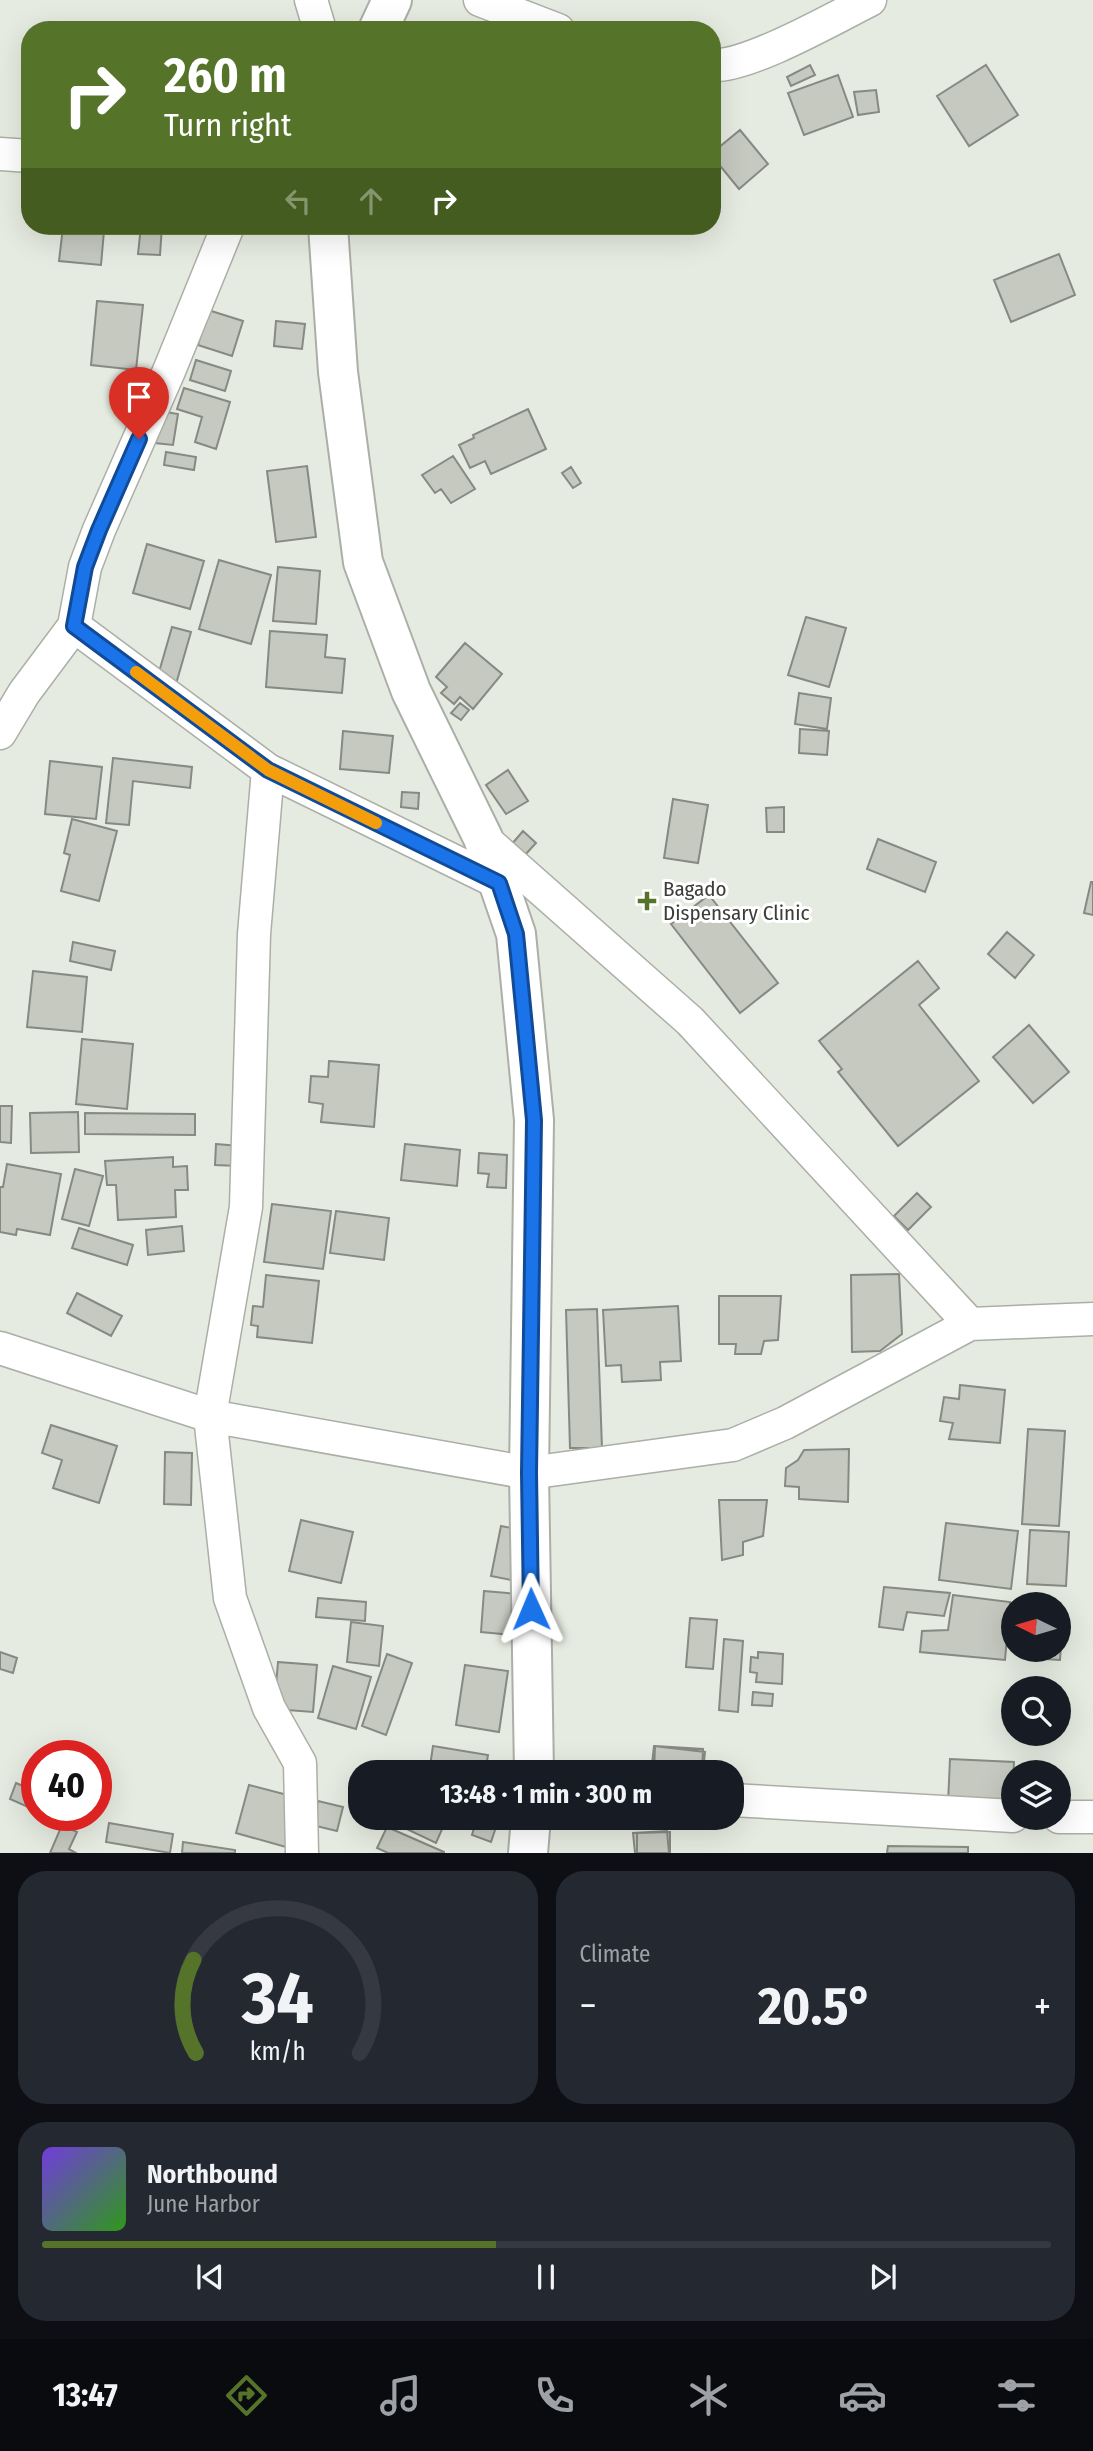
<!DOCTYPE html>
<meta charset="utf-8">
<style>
:root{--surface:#171b24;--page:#242831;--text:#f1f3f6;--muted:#9ea1a6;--line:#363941;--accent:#557329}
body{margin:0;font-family:"Fira Sans Condensed",sans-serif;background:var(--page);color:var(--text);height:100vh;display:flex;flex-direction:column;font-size:26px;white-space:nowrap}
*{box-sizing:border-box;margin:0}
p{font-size:23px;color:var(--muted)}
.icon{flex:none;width:38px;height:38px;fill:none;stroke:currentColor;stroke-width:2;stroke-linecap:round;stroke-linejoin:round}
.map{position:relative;height:1853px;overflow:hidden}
.sheet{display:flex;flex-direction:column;gap:18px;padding:18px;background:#0d0f14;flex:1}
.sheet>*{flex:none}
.top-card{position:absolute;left:21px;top:21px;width:700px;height:214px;border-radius:28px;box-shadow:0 7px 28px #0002;background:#557329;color:#fff;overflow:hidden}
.needle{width:46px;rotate:275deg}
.fabs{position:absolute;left:1001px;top:1592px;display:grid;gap:14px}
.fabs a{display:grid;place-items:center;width:70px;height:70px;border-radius:50%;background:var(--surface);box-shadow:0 7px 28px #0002;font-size:35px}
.speed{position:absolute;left:21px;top:1740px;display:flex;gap:14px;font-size:35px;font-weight:700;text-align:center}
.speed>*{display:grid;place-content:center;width:91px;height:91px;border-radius:50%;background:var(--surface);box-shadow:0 7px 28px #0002;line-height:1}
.speed .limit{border:10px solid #d22;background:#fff;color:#111}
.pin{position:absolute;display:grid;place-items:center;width:60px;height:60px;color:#fff;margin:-72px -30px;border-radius:50% 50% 50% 0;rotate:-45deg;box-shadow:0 0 7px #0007}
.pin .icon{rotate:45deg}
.me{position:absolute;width:77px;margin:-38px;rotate:359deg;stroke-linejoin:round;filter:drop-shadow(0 0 5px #0008)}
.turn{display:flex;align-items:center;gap:24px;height:147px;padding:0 28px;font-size:32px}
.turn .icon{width:91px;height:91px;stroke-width:2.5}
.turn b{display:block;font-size:49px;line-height:60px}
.lanes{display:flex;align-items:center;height:66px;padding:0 28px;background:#0003;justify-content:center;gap:35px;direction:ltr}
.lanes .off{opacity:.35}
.big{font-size:52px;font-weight:700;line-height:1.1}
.sheet .widget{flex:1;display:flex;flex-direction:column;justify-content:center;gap:10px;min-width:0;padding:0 24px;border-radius:28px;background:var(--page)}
.sheet .dial{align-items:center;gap:0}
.dial svg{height:182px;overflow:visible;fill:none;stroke:var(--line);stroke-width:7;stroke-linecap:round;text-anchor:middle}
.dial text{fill:var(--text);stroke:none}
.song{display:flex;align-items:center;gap:21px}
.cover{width:84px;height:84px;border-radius:10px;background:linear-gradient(135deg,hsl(260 70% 55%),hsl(110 70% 35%))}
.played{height:7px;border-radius:4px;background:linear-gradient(90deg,var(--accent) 45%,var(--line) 45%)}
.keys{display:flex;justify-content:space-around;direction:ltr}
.heat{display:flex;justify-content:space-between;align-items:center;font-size:38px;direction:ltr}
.sheet .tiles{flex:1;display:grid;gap:18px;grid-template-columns:1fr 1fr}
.widget:last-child{grid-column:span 2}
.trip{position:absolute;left:348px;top:1760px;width:396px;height:70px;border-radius:28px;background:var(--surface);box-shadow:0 7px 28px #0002;font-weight:700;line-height:70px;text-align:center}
.menu{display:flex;height:112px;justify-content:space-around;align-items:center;background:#090b0e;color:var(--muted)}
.menu .icon{width:49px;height:49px}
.menu .active{color:var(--accent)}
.menu b{font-size:32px;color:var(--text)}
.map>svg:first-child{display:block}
.building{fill:#c5c9c0;stroke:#868a82;stroke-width:2}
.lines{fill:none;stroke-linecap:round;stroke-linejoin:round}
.minor-casing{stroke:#abafa7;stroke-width:35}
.tertiary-casing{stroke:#abafa7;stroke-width:42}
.minor{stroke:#fff;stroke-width:32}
.tertiary{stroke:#fff;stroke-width:38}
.route-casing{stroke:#114b97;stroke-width:18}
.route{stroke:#1a73e8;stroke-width:12}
.slow{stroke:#f59e0b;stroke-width:12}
.poi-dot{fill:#557329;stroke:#fff;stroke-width:2.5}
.labels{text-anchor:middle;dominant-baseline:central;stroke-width:6;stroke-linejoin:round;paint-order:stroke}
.poi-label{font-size:21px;fill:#3c3d3a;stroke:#fff;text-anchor:start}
</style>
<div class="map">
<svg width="1093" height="1853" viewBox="0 0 1093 1853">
<rect width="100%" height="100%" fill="#e6ebe1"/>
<path class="building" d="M 810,65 L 815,75 L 791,86 L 787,77 Z
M 986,65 L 1018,115 L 969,146 L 937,96 Z
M 838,75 L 853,117 L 804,135 L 788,93 Z
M 876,90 L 879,112 L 858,115 L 854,92 Z
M 740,130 L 768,164 L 739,189 L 712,156 L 712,153 Z
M 141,226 L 162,226 L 160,255 L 138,254 Z
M 63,227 L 104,231 L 101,265 L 59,261 Z
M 1059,254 L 1075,295 L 1011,322 L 994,280 Z
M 97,301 L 143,305 L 136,370 L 91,365 Z
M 208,310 L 243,321 L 232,356 L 198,345 Z
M 276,321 L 305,324 L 302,349 L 274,346 Z
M 196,360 L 231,371 L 225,391 L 190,380 Z
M 184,388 L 230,402 L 216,449 L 195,442 L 202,417 L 177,409 Z
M 528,409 L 546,449 L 491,474 L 485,461 L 470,468 L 459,445 L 474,438 L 473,435 Z
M 160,411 L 178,414 L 173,445 L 155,443 Z
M 166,452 L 196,457 L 194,470 L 164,465 Z
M 453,456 L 475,489 L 451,503 L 441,489 L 435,493 L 422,475 Z
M 307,466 L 316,537 L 276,542 L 267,471 Z
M 571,467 L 581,483 L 573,488 L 562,473 Z
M 147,544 L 204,561 L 190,609 L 133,593 Z
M 219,560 L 271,575 L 251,644 L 199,629 Z
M 278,567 L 320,571 L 316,624 L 273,621 Z
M 806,617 L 846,628 L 829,687 L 788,675 Z
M 172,627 L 191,632 L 176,684 L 157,679 Z
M 270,631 L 327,635 L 325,657 L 345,659 L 342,693 L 266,687 Z
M 465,643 L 502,674 L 473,709 L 460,697 L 454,704 L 441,693 L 447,687 L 436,677 Z
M 799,693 L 831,698 L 827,729 L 795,724 Z
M 460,703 L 469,710 L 461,720 L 451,713 Z
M 800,729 L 829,731 L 827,755 L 799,753 Z
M 343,731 L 393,736 L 389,773 L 340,769 Z
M 113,758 L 192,767 L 190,788 L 133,781 L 129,825 L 106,823 Z
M 50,761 L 102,767 L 96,819 L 45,814 Z
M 508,770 L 528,801 L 506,814 L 486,785 Z
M 402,792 L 419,793 L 418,809 L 401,807 Z
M 673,799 L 708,805 L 698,863 L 664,858 Z
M 784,807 L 784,832 L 767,832 L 766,808 Z
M 72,819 L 117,831 L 99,901 L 61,891 L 70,855 L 64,853 Z
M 523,831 L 536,843 L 524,856 L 511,845 Z
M 878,839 L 936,862 L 925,892 L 867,869 Z
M 1091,882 L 1093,882 L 1093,915 L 1084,913 Z
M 709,895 L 778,983 L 740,1013 L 671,924 Z
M 1007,932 L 1034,955 L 1015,978 L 988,954 Z
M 73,942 L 115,951 L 111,970 L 70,961 Z
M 918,961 L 939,988 L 919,1005 L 979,1081 L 898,1146 L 838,1072 L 842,1069 L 819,1041 Z
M 33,971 L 87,977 L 82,1032 L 27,1027 Z
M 1029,1025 L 1069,1072 L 1033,1103 L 993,1057 Z
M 82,1039 L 133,1044 L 127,1109 L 76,1104 Z
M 329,1061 L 379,1065 L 374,1127 L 321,1122 L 323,1104 L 309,1102 L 311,1076 L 328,1077 Z
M 0,1106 L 12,1106 L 11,1143 L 0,1142 Z
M 78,1112 L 79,1152 L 31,1153 L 30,1113 Z
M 85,1113 L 195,1114 L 195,1135 L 85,1134 Z
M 216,1144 L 239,1146 L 238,1166 L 215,1165 Z
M 405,1144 L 460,1150 L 457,1186 L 401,1180 Z
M 479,1153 L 507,1155 L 506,1188 L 487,1187 L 489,1174 L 478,1173 Z
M 173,1157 L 173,1167 L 187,1166 L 188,1190 L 175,1190 L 176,1217 L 118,1220 L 116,1185 L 107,1185 L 105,1161 Z
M 7,1164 L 61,1174 L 50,1235 L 17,1229 L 16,1235 L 0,1232 L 0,1187 L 3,1187 Z
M 75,1169 L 103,1176 L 89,1226 L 62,1219 Z
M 917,1193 L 931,1207 L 908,1230 L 894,1216 Z
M 272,1204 L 331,1211 L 323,1269 L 264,1262 Z
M 336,1211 L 389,1218 L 384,1260 L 330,1253 Z
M 182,1226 L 184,1251 L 148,1255 L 146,1230 Z
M 79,1228 L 133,1245 L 127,1265 L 72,1248 Z
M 899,1274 L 902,1334 L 880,1351 L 852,1352 L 851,1275 Z
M 266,1275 L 319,1281 L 312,1343 L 257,1337 L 258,1326 L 251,1325 L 253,1306 L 263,1307 Z
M 77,1293 L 122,1316 L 111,1336 L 67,1313 Z
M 719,1296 L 781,1296 L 778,1340 L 764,1341 L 761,1354 L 735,1354 L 736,1344 L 719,1344 Z
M 678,1306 L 681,1361 L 660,1362 L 661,1380 L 622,1382 L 621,1365 L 606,1366 L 603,1310 Z
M 597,1309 L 602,1448 L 570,1448 L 566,1310 Z
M 960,1385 L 1005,1390 L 1000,1443 L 949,1439 L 953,1423 L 940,1421 L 944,1397 L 959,1399 Z
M 51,1425 L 117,1446 L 99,1503 L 53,1488 L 62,1460 L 42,1453 Z
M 1028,1429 L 1065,1431 L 1059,1526 L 1022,1524 Z
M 849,1449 L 848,1502 L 799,1499 L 799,1487 L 785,1486 L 786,1468 L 798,1460 L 804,1450 Z
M 165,1452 L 192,1453 L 191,1505 L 164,1504 Z
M 719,1500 L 767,1500 L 763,1536 L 743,1542 L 743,1555 L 722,1560 Z
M 301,1520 L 353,1532 L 341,1583 L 289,1571 Z
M 946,1523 L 1018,1531 L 1011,1589 L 939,1580 Z
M 501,1526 L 521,1530 L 511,1580 L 491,1576 Z
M 1030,1530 L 1069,1532 L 1066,1586 L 1027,1584 Z
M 884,1587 L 950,1593 L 944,1616 L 907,1612 L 903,1630 L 879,1627 Z
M 484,1591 L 517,1594 L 514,1635 L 481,1632 Z
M 953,1595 L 1010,1602 L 1005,1660 L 920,1652 L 922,1631 L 948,1630 Z
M 318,1598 L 366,1602 L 365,1621 L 316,1617 Z
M 690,1618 L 717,1620 L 713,1669 L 686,1667 Z
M 351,1622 L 383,1626 L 379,1666 L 347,1662 Z
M 1059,1629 L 1062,1630 L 1060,1660 L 1029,1658 L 1030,1650 L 1059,1650 Z
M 724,1639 L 743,1641 L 738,1712 L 719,1710 Z
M 0,1652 L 17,1658 L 13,1673 L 0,1669 Z
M 758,1652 L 783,1654 L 782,1684 L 756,1682 L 757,1673 L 750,1672 L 751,1657 L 758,1658 Z
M 387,1654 L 412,1663 L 386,1735 L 362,1726 Z
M 278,1662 L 317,1665 L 313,1712 L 274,1709 Z
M 465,1665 L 508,1671 L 499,1732 L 456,1725 Z
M 333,1666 L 371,1677 L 356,1729 L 318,1718 Z
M 753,1692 L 773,1694 L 772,1706 L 752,1705 Z
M 433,1746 L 488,1755 L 485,1773 L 429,1773 Z
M 654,1746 L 705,1752 L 703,1773 L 651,1773 Z
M 655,1746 L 703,1749 L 702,1773 L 654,1773 Z
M 950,1759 L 1014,1762 L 1012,1806 L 948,1803 Z
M 16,1783 L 37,1792 L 37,1811 L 10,1799 Z
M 249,1785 L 299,1798 L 286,1847 L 236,1833 Z
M 318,1801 L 343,1807 L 337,1831 L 312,1825 Z
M 394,1818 L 447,1818 L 436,1843 L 392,1822 Z
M 477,1818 L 499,1818 L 491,1842 L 472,1835 Z
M 109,1823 L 173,1834 L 170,1853 L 106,1842 Z
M 62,1825 L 77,1832 L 69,1849 L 76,1853 L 50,1853 Z
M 387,1827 L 444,1852 L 444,1853 L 388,1853 L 377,1848 Z
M 667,1831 L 669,1853 L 635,1853 L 633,1833 Z
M 670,1832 L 670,1853 L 637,1853 L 637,1833 Z
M 183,1842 L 235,1850 L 235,1853 L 182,1853 Z
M 888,1846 L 968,1847 L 968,1853 L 887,1853 Z"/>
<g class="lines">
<g class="minor-casing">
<path id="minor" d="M 311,0 L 320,30
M 480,0 L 558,30
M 712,65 C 747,68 836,17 870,0
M 0,154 L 30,156
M 74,626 L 268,770 L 499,883
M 0,733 L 24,693 L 74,626 L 85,567 L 99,530 L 169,371 L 228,226
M 268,770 L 254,934 L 246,1207 L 210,1416 L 230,1598 L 269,1708 L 300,1763 L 302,1853
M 483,838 L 690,1021 L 970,1324 L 1093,1319
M 0,1348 L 210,1416 L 529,1473 L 733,1445 L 785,1423 L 970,1324
M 732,1800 L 1013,1816
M 1059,1817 L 1093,1817"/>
</g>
<g class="tertiary-casing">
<path id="tertiary" d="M 378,30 L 392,0
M 328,226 L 338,372 L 363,562 L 411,691 L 483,838 L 516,934 L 534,1120 L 529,1473 L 534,1773
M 528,1853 L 531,1818"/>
</g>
<use href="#minor" class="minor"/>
<use href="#tertiary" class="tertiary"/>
</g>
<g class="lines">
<g class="route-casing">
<path id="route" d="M 139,439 L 99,530 L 85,567 L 74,626 L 268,770 L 499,883 L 516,934 L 534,1120 L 529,1473 L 531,1609"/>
</g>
<use href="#route" class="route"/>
<path class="slow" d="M 136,672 L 268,770 L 376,823"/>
</g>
<path class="poi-dot" d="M643.5 890.5h7v7h7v7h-7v7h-7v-7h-7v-7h7z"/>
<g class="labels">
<g class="poi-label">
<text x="663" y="889">Bagado<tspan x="663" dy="24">Dispensary Clinic</tspan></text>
</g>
</g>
</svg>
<div class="fabs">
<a><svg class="needle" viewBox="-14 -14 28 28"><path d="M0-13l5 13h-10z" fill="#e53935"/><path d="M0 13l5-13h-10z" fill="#9ea1a6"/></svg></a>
<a><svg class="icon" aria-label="search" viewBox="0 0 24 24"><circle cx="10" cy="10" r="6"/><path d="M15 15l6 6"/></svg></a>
<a><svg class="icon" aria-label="layers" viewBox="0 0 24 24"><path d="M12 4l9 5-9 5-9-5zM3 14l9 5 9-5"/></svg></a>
</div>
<div class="speed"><div class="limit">40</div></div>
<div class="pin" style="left:139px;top:439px;background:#d93025"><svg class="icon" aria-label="arrive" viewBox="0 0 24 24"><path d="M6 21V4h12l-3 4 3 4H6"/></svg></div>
<svg class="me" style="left:531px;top:1609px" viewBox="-20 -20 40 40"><path d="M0-17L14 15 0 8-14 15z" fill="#1a73e8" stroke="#fff" stroke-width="4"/></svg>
<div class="trip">13:48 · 1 min · 300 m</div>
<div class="top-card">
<div class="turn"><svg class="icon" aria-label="right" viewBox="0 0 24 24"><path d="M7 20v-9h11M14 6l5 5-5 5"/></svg><div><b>260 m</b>Turn right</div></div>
<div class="lanes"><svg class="icon off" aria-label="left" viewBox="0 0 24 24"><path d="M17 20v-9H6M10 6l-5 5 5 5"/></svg><svg class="icon off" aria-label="ahead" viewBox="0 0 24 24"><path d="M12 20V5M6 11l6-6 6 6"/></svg><svg class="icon" aria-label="right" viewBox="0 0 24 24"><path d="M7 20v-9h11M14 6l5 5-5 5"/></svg></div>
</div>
</div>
<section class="sheet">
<div class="tiles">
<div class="widget dial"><svg viewBox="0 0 100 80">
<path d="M14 69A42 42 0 1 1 86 69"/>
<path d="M14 69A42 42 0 0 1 13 28" stroke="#557329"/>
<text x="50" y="56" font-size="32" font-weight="700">34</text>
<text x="50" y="72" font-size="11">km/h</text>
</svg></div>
<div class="widget"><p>Climate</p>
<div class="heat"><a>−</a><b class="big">20.5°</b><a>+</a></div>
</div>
<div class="widget">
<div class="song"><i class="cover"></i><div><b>Northbound</b><p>June Harbor</p></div></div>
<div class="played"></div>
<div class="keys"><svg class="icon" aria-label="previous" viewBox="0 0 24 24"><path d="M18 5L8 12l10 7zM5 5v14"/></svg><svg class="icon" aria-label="pause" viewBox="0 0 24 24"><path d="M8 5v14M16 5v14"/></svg><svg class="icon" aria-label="next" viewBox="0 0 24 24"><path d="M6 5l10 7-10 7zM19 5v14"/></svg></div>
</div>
</div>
</section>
<nav class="menu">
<b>13:47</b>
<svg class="icon active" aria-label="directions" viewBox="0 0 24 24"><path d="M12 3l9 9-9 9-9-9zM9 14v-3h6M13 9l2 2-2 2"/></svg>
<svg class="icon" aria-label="music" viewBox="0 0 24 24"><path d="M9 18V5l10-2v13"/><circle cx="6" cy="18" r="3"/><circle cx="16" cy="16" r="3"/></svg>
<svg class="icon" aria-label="phone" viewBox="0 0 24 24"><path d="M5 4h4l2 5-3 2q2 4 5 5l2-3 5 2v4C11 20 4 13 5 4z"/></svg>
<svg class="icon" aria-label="climate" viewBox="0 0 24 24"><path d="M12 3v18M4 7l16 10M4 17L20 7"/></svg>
<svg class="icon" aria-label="car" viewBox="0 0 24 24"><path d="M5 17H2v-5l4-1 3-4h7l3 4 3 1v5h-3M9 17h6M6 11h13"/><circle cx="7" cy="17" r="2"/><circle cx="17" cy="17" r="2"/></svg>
<svg class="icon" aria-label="filters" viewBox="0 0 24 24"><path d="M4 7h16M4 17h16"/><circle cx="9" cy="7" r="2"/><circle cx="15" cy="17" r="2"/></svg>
</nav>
